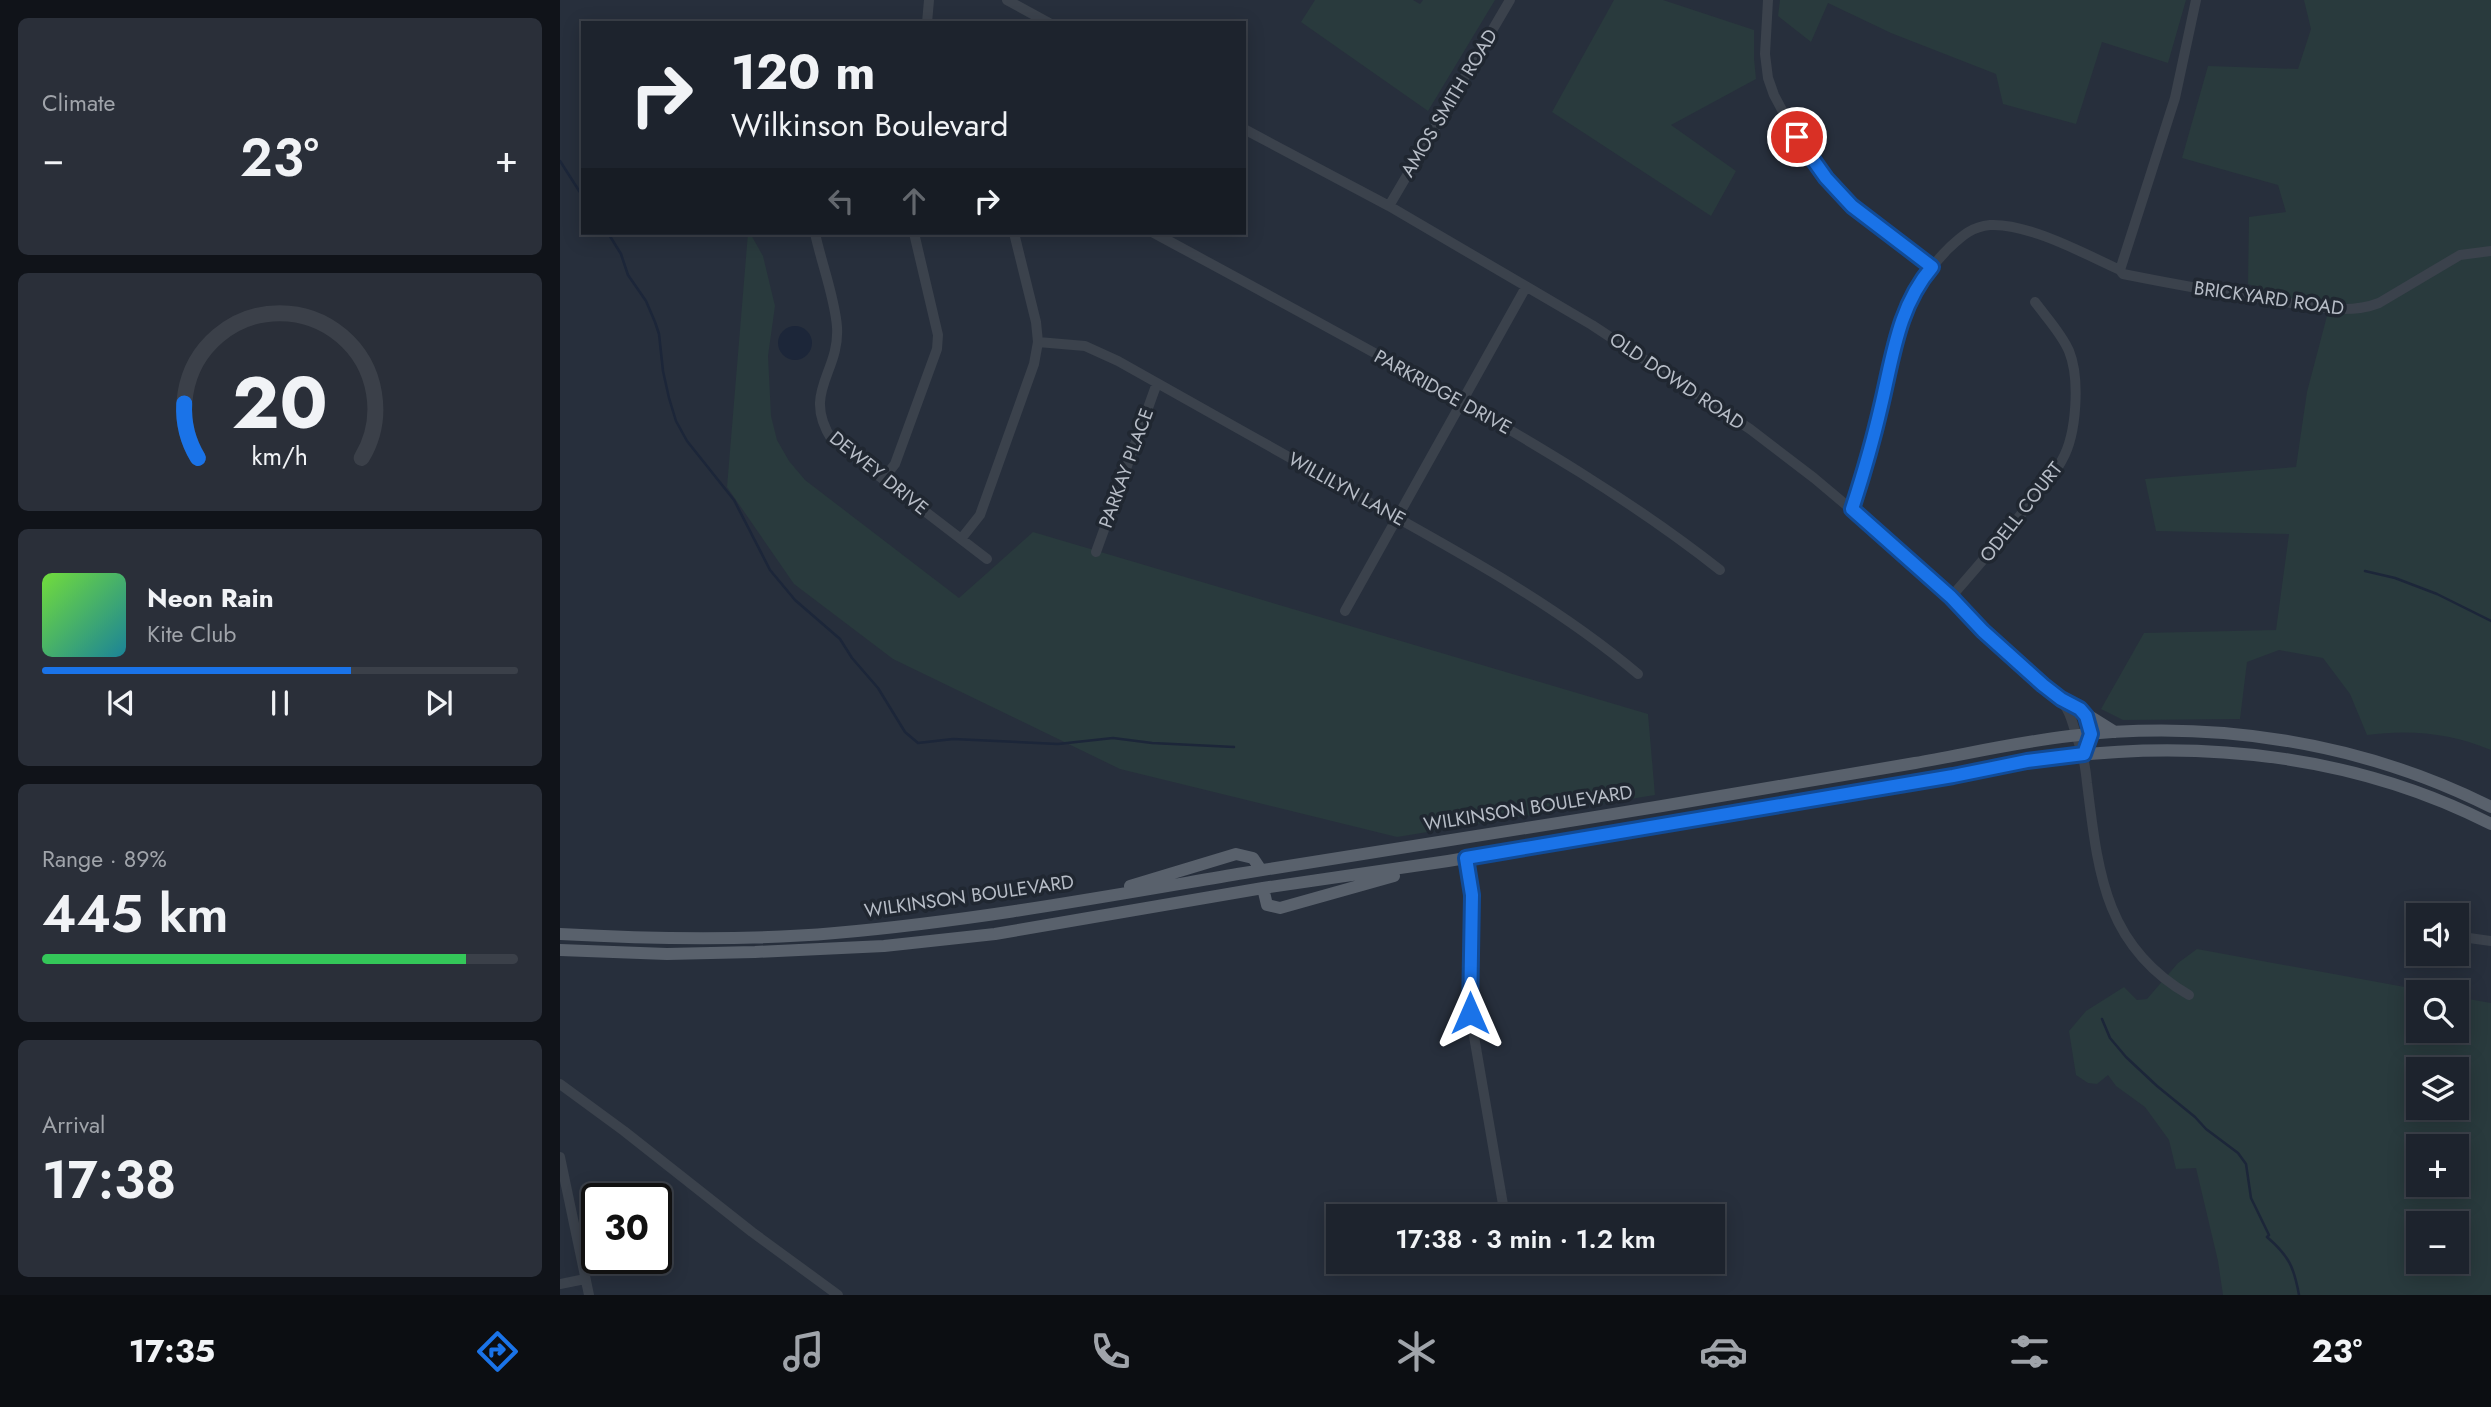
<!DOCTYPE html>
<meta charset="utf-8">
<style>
:root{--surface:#1d232d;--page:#2a2f39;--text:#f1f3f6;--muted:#a0a4aa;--line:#3b4049;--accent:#1a73e8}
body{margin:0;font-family:Jost,sans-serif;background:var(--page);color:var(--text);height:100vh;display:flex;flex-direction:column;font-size:26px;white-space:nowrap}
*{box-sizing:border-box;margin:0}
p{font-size:23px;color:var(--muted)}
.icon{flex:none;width:38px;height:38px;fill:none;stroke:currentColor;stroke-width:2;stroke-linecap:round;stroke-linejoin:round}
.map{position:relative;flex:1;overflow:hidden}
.details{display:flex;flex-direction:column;gap:18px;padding:18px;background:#101319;width:560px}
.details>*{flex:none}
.guide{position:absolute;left:21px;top:21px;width:665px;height:214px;border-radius:0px;box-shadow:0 4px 18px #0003,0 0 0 2px var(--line);background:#1d232d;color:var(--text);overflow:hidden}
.fabs{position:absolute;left:1846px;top:903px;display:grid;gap:14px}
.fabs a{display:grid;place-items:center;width:63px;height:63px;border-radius:0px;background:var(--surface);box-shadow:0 4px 18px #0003,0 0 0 2px var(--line);font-size:35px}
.speed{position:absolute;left:21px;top:1183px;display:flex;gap:14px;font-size:35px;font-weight:700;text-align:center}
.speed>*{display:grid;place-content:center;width:91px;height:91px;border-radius:50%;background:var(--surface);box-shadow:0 4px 18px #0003,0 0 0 2px var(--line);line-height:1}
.speed .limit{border:4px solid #111;border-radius:10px;background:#fff;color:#111}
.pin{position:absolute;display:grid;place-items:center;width:60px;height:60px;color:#fff;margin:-30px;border:4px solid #fff;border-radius:50%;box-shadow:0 2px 7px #0007}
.me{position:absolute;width:77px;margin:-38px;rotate:0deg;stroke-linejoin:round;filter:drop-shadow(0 0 5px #0008)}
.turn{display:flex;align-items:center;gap:24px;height:147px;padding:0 35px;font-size:32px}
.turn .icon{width:91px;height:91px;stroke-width:2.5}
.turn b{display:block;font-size:49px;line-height:60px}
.lanes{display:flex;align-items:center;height:66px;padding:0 35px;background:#0003;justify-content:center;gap:35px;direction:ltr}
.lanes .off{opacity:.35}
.big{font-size:52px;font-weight:600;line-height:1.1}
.details .widget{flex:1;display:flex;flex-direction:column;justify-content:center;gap:10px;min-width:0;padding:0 24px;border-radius:10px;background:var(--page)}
.details .dial{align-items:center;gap:0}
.dial svg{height:182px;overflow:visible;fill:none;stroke:var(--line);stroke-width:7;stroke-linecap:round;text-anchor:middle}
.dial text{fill:var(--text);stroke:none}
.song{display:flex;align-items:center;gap:21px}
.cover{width:84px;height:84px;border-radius:10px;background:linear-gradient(135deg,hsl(100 70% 55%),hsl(190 70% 35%))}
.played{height:7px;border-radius:4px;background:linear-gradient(90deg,var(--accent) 65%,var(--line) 65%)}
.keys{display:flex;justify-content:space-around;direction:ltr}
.heat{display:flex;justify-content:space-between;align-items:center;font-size:38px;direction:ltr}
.charge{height:10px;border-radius:5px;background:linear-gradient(90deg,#34c759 89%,var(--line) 0)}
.trip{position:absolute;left:766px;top:1204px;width:399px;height:70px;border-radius:0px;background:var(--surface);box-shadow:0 4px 18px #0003,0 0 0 2px var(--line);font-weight:600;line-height:70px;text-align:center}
.tab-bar{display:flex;height:112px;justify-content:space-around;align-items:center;background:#0c0e12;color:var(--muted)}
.tab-bar .icon{width:49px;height:49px}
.tab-bar .selected{color:var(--accent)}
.tab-bar b{font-size:32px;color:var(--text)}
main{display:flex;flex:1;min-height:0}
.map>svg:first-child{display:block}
.green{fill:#293a3d;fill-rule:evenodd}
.water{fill:#1c2639}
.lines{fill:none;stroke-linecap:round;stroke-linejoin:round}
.stream{stroke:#1c2639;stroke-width:2.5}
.minor{stroke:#3b424c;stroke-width:10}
.major{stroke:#59616c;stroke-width:12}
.route-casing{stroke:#114b97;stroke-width:18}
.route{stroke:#1a73e8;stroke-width:12}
.labels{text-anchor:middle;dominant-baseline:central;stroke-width:7;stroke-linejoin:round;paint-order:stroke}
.street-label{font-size:19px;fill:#b7bdc7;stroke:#202731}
</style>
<main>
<section class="details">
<div class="widget"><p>Climate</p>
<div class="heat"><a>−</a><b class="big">23°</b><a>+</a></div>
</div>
<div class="widget dial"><svg viewBox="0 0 100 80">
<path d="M14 69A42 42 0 1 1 86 69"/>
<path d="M14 69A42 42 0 0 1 8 45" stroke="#1a73e8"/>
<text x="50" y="56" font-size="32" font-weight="700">20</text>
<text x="50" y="72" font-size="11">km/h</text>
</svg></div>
<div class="widget">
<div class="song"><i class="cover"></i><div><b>Neon Rain</b><p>Kite Club</p></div></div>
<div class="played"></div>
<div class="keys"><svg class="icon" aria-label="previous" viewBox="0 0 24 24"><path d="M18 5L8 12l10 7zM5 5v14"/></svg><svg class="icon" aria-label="pause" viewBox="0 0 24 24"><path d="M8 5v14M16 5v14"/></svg><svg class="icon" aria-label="next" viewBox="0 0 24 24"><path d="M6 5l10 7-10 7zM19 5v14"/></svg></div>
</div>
<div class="widget"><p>Range · 89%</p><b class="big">445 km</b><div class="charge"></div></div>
<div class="widget"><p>Arrival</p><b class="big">17:38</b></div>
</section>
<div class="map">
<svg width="1931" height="1295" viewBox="0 0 1931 1295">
<rect width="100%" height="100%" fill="#272f3c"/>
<path class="green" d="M 755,0 L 853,0 L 860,4 L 863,0 L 935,0 L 868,111 L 741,22 Z
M 1054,0 L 1103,0 L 1194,30 L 1194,58 L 1196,79 L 1111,125 L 1176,171 L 1151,216 L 992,112 Z
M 1220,0 L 1626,0 L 1608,63 L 1542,42 L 1516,124 L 1443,104 L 1436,74 L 1331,33 L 1268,3 L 1251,42 L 1218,16 Z
M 1744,0 L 1931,0 L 1931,750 C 1892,733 1849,729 1807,735 L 1790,694 L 1763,658 L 1719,650 L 1687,662 L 1680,719 L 1563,720 L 1541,709 L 1584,633 L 1716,630 L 1729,534 L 1596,531 L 1585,479 L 1736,467 L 1747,392 L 1768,312 L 1688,284 L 1689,217 L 1726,212 L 1718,185 L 1622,158 L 1648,66 L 1738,69 L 1751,29 Z
M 188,233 L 190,233 L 203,256 L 215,306 L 208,356 L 211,416 L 217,440 L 229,461 L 245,480 L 399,598 L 473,532 L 1088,714 L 1095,795 L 837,837 L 560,769 L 333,659 L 234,584 L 167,487 Z
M 1637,949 L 1872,992 L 1858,992 L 1858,1031 L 1897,1031 L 1897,997 L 1931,1003 L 1931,1295 L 1663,1295 L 1658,1261 L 1636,1168 L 1616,1169 L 1609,1140 L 1585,1107 L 1556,1086 L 1548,1075 L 1537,1084 L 1528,1083 L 1516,1075 L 1509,1031 L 1526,1011 L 1564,987 L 1577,1000 L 1587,999 L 1618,963 ZM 1858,1069 L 1897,1069 L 1897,1108 L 1858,1108 ZM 1858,1146 L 1897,1146 L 1897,1185 L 1858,1185 ZM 1858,1223 L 1897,1223 L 1897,1262 L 1858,1262 Z"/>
<path class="water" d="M218 343a17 17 0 1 1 34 0a17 17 0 1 1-34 0Z"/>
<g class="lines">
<path class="stream" d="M 0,161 L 23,197
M 48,233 L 61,254 L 68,275 L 86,301 L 95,322 L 99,334 L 103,371 L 109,398 L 116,421 L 127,441 L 174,500 L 210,570 L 235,600 L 280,639 L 292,658 L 318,688 L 345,732 L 358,743 L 393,739 L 498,744 L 553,738 L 592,743 L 674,747
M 1805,571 L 1835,578 L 1877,594 L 1931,621
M 1542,1019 L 1550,1038 L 1566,1057 L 1597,1086 L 1635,1117 L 1646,1129 L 1678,1153 L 1686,1164 L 1691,1198 L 1709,1235 L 1707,1237 C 1729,1256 1734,1267 1739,1295"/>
<path class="minor" d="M 447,0 L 489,23
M 1208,0 L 1205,54 L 1208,78 L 1214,95 L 1230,125 L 1266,178 L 1292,207 L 1372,267
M 367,23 L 369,0
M 684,129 L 829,206 L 1032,325 L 1190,429 L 1254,478 L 1298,515 L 1391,597 L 1423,631 L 1483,685 L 1501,700 L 1520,709 L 1526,717 L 1531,734 L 1524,754
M 829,206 L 950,0
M 255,233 C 261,262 275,298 277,327 C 280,373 241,392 272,440 L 427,559
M 594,233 C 688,284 781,334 874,386 C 972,442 1070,499 1160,570
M 1560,270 L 1615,98 L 1636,0
M 478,342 L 525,346 L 558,361 C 646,411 735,460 823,510 C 911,559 1001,609 1078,674
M 324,478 L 335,464 L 377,349 L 378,335 L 354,233
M 1292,509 C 1302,476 1313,441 1321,407 C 1336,344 1340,296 1389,248 C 1402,236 1411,227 1430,225 C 1468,223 1525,254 1560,270 L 1563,274 C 1613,284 1662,293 1712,300 C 1746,305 1786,316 1819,303 L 1900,255 L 1931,251
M 401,539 L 420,515 L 474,364 L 478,342 L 476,322 L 454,233
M 536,552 L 597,383
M 1391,597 C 1419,565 1447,533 1473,499 C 1483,487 1495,474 1502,460 C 1517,434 1520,378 1509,351 C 1502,334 1486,317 1475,302
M 785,611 L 966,287
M 1503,703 C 1512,714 1512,724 1517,737 C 1523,756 1525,763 1527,783 C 1538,871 1544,946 1629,995
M 906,858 L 912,895 L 910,1013 L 945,1216
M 1909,938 L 1931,941
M 0,1084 L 64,1131 L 192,1232 L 278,1295
M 0,1157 L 29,1295
M 0,1284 L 25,1279"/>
<path class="major" d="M 1523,712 L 1555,732
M 570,886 L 676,854 L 693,858 L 701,870
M 703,888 L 707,905 L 720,908 L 834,876
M 0,934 C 92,939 184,941 275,933 C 413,921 548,896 684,873 C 824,850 963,829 1102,806 C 1187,792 1271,777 1355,763 C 1406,754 1458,742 1510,736 C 1653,719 1802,742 1931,807
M 0,950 L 107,954 L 195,952 L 324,946 L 435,934 L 703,888 L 888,861 L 1393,776 C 1431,769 1469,760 1508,756 C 1652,740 1800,757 1931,824"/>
</g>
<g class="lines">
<g class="route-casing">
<path id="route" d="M 910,1013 L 912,895 L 906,858 L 1393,776 L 1467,761 L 1524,754 L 1531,734 L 1526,716 L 1520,709 L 1501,699 L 1483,685 L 1423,631 L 1391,597 L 1292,509 C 1303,475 1313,441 1321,406 C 1333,356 1338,307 1372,267 L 1292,206 L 1266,178 L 1237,137"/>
</g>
<use href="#route" class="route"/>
</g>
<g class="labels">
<g class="street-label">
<text transform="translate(889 103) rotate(-59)">AMOS SMITH ROAD</text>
<text transform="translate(1709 298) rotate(8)">BRICKYARD ROAD</text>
<text transform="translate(1117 381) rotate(34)">OLD DOWD ROAD</text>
<text transform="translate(883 392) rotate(29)">PARKRIDGE DRIVE</text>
<text transform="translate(566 468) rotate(-70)">PARKAY PLACE</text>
<text transform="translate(319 473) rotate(39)">DEWEY DRIVE</text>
<text transform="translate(787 489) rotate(29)">WILLILYN LANE</text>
<text transform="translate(1461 512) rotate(-52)">ODELL COURT</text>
<text transform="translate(968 808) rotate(-9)">WILKINSON BOULEVARD</text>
<text transform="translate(409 896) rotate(-8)">WILKINSON BOULEVARD</text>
</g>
</g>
</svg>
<div class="fabs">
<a><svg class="icon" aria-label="sound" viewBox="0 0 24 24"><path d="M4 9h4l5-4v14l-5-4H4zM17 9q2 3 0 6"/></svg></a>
<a><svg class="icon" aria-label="search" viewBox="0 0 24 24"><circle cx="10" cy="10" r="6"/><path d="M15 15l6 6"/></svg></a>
<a><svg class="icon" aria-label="layers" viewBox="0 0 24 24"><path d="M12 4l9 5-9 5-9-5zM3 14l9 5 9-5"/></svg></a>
<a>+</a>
<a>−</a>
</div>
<div class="speed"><div class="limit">30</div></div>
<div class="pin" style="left:1237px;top:137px;background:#d93025"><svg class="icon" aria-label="arrive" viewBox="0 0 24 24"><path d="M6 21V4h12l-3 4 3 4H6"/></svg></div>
<svg class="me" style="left:910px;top:1013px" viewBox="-20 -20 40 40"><path d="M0-17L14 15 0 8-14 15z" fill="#1a73e8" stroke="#fff" stroke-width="4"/></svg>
<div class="trip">17:38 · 3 min · 1.2 km</div>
<div class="guide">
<div class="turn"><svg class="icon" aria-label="right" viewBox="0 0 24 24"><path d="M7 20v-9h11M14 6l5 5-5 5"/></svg><div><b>120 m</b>Wilkinson Boulevard</div></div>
<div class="lanes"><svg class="icon off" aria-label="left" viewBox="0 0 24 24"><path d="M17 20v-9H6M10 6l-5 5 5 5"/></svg><svg class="icon off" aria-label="ahead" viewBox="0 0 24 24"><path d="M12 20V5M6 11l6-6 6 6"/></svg><svg class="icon" aria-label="right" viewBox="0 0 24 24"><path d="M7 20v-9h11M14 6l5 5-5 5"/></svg></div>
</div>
</div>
</main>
<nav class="tab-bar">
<b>17:35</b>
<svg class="icon selected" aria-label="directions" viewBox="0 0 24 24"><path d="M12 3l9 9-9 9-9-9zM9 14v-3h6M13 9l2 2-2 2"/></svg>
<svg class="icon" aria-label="music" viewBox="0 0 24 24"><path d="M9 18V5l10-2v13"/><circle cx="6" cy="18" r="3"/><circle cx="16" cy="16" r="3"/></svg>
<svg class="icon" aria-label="phone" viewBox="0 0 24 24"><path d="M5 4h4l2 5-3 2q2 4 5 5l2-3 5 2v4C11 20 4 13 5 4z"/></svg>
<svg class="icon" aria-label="climate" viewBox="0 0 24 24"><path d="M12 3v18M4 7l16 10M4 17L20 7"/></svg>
<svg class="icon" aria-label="car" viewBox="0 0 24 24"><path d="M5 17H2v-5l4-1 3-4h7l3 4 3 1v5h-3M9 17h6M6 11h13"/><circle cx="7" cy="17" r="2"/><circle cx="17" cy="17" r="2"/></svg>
<svg class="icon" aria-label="filters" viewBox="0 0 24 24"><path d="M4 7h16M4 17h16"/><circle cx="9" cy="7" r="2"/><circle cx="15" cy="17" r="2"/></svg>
<b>23°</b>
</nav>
